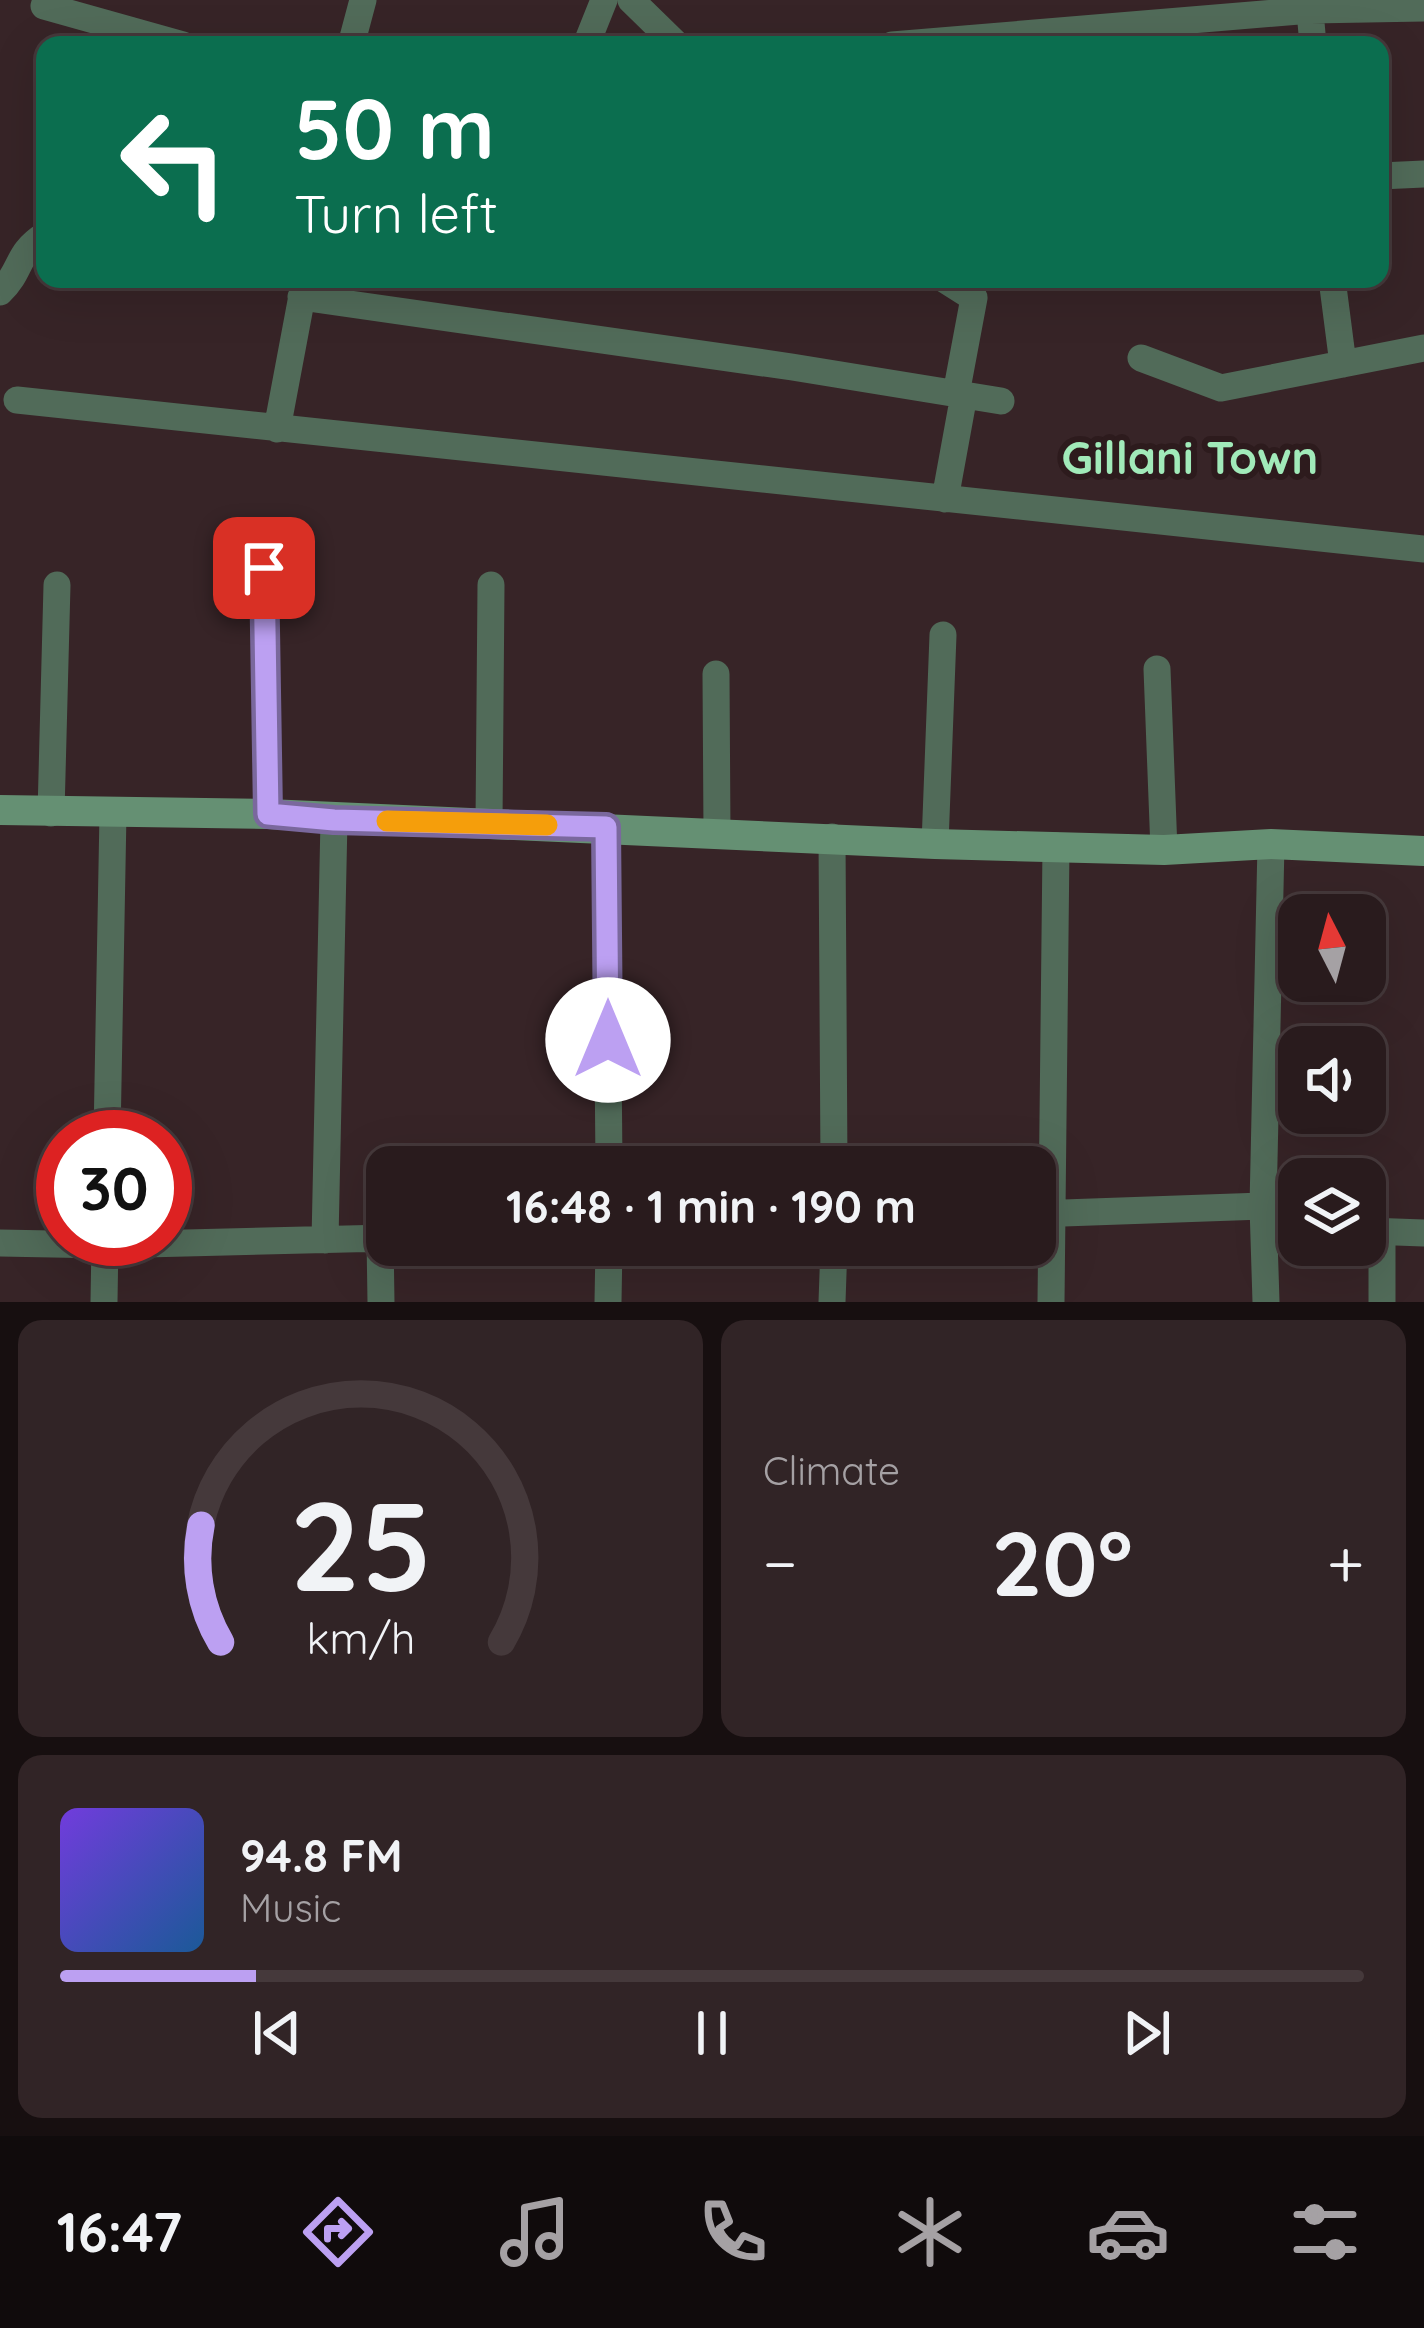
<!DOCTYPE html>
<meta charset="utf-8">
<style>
:root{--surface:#291b1d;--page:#312426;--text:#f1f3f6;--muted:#a5a1a4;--line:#45393b;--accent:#bca0f2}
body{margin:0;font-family:Quicksand,sans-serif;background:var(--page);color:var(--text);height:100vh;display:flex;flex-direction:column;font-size:45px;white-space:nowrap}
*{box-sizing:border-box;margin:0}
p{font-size:39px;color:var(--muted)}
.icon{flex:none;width:66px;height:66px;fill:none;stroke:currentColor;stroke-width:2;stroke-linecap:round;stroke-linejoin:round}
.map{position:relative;height:1302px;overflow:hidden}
.drawer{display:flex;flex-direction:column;gap:18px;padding:18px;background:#170f10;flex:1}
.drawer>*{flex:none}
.banner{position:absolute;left:36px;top:36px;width:1353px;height:252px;border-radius:24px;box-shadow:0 12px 48px #0002,0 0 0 3px var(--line);background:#0b6e4f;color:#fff;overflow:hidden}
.needle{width:78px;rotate:354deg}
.controls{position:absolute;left:1278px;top:894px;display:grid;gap:24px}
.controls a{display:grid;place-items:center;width:108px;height:108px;border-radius:24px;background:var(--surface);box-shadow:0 12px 48px #0002,0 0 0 3px var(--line);font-size:60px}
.speed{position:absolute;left:36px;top:1110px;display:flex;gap:24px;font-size:60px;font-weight:700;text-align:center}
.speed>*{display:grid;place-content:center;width:156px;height:156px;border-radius:50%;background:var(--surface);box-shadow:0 12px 48px #0002,0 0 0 3px var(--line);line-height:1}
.speed .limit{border:18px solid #d22;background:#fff;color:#111}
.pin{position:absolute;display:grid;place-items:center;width:102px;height:102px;color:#fff;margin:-51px;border-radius:24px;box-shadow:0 6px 18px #0006}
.me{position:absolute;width:132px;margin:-66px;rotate:0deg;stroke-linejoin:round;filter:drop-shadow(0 0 9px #0008)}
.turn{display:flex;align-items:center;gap:42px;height:252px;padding:0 60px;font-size:54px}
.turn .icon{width:156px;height:156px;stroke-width:2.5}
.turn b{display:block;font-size:84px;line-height:102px}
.big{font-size:90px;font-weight:800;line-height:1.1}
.drawer .tile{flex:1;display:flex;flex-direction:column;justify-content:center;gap:18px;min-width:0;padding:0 42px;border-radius:24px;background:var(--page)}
.drawer .dial{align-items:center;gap:0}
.dial svg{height:312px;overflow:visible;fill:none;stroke:var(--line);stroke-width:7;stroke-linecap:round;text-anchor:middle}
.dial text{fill:var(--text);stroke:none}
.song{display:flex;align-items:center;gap:36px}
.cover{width:144px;height:144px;border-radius:18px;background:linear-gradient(135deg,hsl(260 70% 55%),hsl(210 70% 35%))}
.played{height:12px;border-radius:6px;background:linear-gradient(90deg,var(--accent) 15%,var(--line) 15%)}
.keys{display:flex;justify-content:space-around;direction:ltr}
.heat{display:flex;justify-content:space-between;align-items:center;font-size:66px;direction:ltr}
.drawer .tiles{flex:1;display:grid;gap:18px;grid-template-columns:1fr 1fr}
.tile:last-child{grid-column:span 2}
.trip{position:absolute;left:366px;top:1146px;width:690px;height:120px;border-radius:24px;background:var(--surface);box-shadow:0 12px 48px #0002,0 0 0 3px var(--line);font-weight:800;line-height:120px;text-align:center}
.tabs{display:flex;height:192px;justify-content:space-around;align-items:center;background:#100b0c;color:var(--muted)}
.tabs .icon{width:84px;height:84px}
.tabs .on{color:var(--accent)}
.tabs b{font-size:54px;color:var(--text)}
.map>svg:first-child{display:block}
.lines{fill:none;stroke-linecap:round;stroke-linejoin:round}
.street{stroke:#516b59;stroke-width:27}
.secondary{stroke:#659073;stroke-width:30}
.route-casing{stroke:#7a689d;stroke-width:30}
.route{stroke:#bca0f2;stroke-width:21}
.slow{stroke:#f59e0b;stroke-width:21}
.labels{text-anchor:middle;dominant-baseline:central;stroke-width:12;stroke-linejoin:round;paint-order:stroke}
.neighbourhood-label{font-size:45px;font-weight:bold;fill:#a1eab9;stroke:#2d1b1d}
</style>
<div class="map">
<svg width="1424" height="1302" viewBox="0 0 1424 1302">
<rect width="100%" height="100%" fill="#372427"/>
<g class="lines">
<path class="street" d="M 46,0 L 44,6 L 183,45
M 631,0 L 677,45
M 1309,0 L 1313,45
M 351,45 L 363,0
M 586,45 L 604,0
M 892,45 L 1311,10 L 1424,8
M 1380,176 L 1424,174
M 944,279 L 974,298 L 956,394
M 1332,279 L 1343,364
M 0,292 C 23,270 15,254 45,235
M 301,297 L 792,367 L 1001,401
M 1141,358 L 1221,388 L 1424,348
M 17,400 L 1424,549
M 277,429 L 305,280
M 945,499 L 964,395
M 264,568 L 268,814
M 1157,669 L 1164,850
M 716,674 L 717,833
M 51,813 L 57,585
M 489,823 L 491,585
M 606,827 L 609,1167
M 832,837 L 834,1167
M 935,844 L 943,635
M 107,1137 L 113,813
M 1035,1214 L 1263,1206
M 1264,1228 L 1299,1229
M 1368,1231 L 1424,1233
M 1382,1231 L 1382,1302
M 380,1238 L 381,1302
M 325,1240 L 334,820
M 0,1243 L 105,1245 L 387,1238
M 104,1302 L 105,1239
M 608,1302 L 609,1245
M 832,1302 L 834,1245
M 1051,1302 L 1056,846
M 1266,1302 L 1263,1206 L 1271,844"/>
<path class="secondary" d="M 0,810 L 268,814 L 935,844 L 1164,850 L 1271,844 L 1424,851"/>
</g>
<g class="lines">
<g class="route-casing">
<path id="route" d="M 264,568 L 268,814 L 334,820 L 606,827 L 608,1040"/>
</g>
<use href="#route" class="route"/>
<path class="slow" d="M 387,821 L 547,825"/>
</g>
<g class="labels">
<g class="neighbourhood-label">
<text x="1190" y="457">Gillani Town</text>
</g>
</g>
</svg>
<div class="controls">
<a><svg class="needle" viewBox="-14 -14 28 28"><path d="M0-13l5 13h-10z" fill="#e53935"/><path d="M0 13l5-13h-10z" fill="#a5a1a4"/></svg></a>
<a><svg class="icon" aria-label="sound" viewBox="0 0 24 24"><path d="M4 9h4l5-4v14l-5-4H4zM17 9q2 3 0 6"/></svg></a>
<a><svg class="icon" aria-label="layers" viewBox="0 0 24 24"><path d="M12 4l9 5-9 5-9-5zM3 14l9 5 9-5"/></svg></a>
</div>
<div class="speed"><div class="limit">30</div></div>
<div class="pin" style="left:264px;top:568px;background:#d93025"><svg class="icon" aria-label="arrive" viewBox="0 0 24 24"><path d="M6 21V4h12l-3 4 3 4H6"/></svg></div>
<svg class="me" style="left:608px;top:1040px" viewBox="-20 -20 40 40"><circle r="19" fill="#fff"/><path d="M0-13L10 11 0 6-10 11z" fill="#bca0f2"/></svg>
<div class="trip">16:48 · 1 min · 190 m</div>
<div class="banner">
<div class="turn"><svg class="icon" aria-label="left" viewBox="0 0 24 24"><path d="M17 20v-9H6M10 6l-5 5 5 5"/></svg><div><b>50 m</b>Turn left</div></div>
</div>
</div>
<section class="drawer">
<div class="tiles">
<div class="tile dial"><svg viewBox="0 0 100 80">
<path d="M14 69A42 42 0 1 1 86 69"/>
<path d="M14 69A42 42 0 0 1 9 39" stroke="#bca0f2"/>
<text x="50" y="56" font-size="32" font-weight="700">25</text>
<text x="50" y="72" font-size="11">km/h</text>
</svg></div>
<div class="tile"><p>Climate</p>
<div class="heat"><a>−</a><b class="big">20°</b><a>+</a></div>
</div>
<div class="tile">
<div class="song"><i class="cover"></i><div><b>94.8 FM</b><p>Music</p></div></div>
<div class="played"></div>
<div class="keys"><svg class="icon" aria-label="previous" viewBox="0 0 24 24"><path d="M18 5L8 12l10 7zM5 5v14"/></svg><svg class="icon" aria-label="pause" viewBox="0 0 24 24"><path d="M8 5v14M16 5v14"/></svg><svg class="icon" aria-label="next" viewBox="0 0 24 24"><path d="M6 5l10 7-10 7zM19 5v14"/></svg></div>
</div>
</div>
</section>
<nav class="tabs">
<b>16:47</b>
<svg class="icon on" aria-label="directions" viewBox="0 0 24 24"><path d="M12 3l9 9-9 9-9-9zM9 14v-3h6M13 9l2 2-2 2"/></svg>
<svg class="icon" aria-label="music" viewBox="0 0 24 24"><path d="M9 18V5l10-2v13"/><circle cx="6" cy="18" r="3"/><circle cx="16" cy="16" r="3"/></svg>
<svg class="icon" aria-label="phone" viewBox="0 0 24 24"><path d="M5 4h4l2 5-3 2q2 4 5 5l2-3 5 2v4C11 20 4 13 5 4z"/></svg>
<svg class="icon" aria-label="climate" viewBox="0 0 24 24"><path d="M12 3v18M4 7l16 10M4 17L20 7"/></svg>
<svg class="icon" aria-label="car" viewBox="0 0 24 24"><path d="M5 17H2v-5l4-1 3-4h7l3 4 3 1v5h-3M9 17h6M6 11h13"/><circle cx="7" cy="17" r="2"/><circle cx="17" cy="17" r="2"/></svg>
<svg class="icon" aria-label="filters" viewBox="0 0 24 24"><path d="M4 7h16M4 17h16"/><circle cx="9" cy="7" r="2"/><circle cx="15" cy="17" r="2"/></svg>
</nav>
